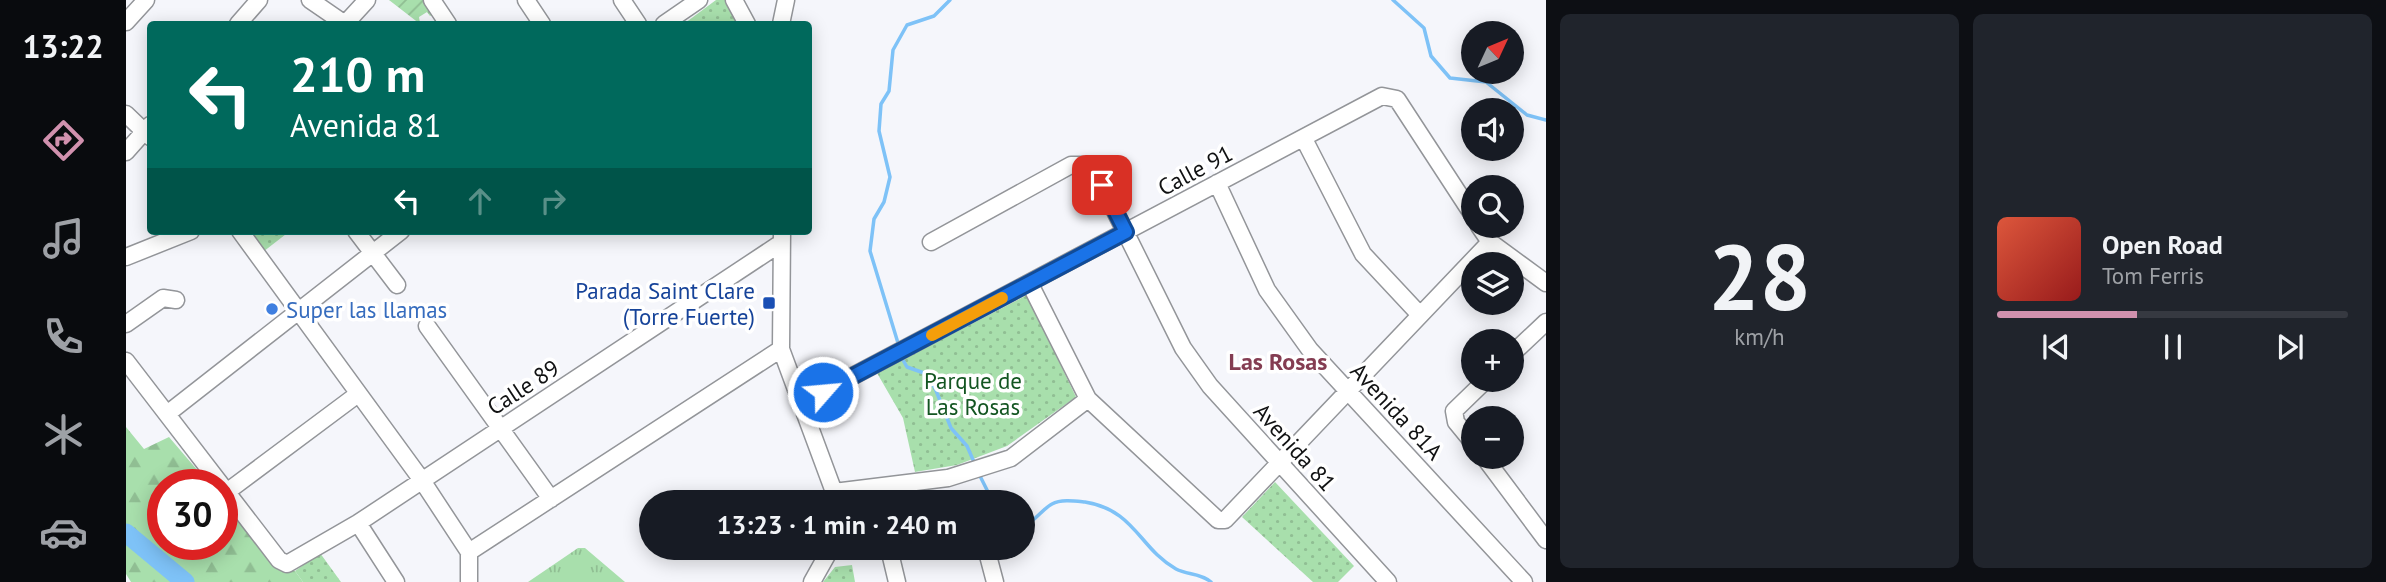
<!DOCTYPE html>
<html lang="es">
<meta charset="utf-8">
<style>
:root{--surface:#171b24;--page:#20242c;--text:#f1f3f6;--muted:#9ea1a6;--line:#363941;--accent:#d191ae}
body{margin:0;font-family:"PT Sans",sans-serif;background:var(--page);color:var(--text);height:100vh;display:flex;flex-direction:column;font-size:26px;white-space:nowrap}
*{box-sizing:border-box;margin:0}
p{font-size:23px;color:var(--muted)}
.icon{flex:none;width:38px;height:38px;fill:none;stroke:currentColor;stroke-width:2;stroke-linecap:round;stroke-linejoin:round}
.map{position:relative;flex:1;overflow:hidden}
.sheet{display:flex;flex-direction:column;gap:14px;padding:14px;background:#0d0f14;width:840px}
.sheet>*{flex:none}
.top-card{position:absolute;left:21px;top:21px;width:665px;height:214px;border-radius:7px;box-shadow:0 4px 18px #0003;background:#00695c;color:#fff;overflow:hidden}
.needle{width:46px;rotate:46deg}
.tools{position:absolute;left:1335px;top:21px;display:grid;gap:14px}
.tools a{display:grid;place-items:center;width:63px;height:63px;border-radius:50%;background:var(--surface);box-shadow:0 4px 18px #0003;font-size:35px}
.speed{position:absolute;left:21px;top:469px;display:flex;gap:14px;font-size:35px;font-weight:700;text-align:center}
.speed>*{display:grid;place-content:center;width:91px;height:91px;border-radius:50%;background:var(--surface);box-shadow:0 4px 18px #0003;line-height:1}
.speed .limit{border:10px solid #d22;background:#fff;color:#111}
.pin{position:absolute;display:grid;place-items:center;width:60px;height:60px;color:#fff;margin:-30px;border-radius:14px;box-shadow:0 4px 10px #0006}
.me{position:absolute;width:77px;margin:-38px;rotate:63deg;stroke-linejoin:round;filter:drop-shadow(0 0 5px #0008)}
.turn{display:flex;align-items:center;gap:24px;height:147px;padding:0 28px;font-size:32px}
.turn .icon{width:91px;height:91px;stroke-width:2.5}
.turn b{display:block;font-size:49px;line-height:60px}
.lanes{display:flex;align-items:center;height:66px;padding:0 28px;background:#0003;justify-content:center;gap:35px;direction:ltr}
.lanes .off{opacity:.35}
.sheet .widget{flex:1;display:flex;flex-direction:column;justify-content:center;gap:10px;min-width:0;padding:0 24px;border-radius:10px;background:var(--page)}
.sheet .dial{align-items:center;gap:0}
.dial b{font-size:91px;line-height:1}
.song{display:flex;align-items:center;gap:21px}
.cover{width:84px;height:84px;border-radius:10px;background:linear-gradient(135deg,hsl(10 70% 55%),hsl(0 70% 35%))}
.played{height:7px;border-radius:4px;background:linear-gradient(90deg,var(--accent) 40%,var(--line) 40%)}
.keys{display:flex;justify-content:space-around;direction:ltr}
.sheet .tiles{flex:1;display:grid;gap:14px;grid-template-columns:repeat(2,1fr)}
.trip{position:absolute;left:513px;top:490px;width:396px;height:70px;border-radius:35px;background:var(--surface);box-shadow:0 4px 18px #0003;font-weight:800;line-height:70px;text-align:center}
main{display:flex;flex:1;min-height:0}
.dock{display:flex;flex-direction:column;width:126px;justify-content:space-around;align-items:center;background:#090b0e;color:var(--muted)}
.dock .icon{width:49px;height:49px}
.dock .current{color:var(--accent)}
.dock b{font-size:32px;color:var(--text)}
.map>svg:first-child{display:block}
.grass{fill:url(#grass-tufts)}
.forest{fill:url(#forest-firs)}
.park{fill:url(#park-dots)}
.garden{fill:url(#garden-furrows)}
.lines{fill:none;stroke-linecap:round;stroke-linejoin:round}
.stream{stroke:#7ec2f7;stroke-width:3.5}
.river{stroke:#7ec2f7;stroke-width:19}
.minor-casing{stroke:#939599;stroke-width:19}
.minor{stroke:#fff;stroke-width:16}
.route-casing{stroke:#114b97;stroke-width:18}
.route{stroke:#1a73e8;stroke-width:12}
.slow{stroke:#f59e0b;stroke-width:12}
.transit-dot{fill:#1a4fb4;stroke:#fff;stroke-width:2.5}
.shop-dot{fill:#3f7fe0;stroke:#fff;stroke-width:2.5}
.labels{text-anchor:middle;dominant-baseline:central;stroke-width:7;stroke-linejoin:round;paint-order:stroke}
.street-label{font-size:23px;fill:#101112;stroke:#fff}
.transit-label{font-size:23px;fill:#164399;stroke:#fff;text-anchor:end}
.shop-label{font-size:23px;fill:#366cbe;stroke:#fff;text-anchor:start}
.park-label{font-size:23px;fill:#135521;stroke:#fff}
.neighbourhood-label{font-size:24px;font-weight:bold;fill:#843d52;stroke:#fff}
</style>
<main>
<nav class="dock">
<b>13:22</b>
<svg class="icon current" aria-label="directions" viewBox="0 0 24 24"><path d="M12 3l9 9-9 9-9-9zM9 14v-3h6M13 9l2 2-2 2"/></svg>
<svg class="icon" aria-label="music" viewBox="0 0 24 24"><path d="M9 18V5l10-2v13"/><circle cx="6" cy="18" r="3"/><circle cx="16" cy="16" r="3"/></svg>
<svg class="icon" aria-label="phone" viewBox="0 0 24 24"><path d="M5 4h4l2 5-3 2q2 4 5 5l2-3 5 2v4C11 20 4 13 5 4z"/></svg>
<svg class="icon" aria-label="climate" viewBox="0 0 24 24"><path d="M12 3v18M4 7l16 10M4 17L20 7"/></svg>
<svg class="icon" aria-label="car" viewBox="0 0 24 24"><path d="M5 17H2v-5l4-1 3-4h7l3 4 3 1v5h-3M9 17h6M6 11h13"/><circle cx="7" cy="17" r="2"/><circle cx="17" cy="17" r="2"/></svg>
</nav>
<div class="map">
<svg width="1420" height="582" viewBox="0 0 1420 582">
<defs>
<pattern id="grass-tufts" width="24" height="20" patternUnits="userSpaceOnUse" patternTransform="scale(1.75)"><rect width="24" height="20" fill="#a8dfac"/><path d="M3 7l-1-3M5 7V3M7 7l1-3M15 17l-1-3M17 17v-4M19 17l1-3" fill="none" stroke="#90be93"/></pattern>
<pattern id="forest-firs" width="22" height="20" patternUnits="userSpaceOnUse" patternTransform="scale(1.75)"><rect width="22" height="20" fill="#a8dfac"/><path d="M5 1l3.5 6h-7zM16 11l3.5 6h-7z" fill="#90be93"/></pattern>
<pattern id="park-dots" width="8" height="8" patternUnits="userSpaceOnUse" patternTransform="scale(1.75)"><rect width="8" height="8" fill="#a8dfac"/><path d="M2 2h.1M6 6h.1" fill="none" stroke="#90be93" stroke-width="1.8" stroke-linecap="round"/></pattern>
<pattern id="garden-furrows" width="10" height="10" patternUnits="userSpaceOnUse" patternTransform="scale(1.75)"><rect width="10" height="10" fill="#a8dfac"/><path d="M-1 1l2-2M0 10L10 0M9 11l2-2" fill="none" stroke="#90be93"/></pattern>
</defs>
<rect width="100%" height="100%" fill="#f5f6fb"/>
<path class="grass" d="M 452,548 L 459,548 L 499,582 L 402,582 Z"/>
<path class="forest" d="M 0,427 L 18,449 L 43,437 L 84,485 L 37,485 L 37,544 L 96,544 L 96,499 L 156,570 L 169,571 L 177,582 L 5,582 L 0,574 Z"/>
<path class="park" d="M 590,0 L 601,0 L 614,24 L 559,23 Z
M 112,231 L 164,231 L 133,255 Z
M 901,295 L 950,397 L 881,446 L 831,465 L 789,472 L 777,418 L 751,373 Z
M 1149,482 L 1228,566 L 1212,582 L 1187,582 L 1116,517 Z
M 194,553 L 215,582 L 177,582 L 169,571 Z
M 726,565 L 729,582 L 697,582 L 709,567 Z"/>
<path class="garden" d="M 263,0 L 300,0 L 310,13 L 304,16 L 301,12 L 293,17 L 294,24 Z"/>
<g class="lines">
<path class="stream" d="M 1267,0 L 1298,28 L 1305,56 L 1324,78 L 1360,82 L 1401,115 L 1420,120
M 772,343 L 744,251 L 748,219 L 758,202 L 764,177 L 753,131 L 755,104 L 763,91 L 767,50 L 781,25 L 808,16 L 824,0
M 777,360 L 781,367 L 798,373 L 809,388 L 825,428 L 841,446 L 848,462
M 854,476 L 867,502
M 896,527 C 909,522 915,510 926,504 C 935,499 949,501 959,502 C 1009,510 1013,548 1050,569 C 1061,575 1075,573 1085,582"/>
<path class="river" d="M 0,533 L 59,582"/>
<g class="minor-casing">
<path id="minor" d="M 184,0 L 219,24
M 306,0 L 322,24
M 400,0 L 416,24
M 496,0 L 512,24
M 608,0 L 621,24
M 0,22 L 20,0
M 112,24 L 133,0
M 219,24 L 241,0
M 538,24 L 573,0
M 655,24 L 660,0
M 0,114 L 24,137
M 1178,139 L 1237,254 L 1294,315
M 0,152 L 24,125
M 1091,183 L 1141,290 L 1184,350 L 1398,582
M 1353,226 L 1364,242 L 1420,283
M 114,231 L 295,479 L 343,552
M 230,231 L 271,285
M 656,231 L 655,349 L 708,492 L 709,502
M 805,242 L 945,165 L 956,165 L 966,172 L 976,185 L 1057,348 L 1084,386 L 1262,582
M 0,257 L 65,231
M 904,284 L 962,399 L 1092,520 L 1099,520 L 1364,242
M 0,324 L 37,298 L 50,300
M 301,326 L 425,499
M 1386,354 L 1420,322
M 0,361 L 153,560 L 161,564 L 232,523 L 655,243
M 674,404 L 1256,96 L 1271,99 L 1348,217
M 41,414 L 275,231
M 1348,444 L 1330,422 L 1328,411 L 1360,380
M 1358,457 L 1420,540
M 102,491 L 232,394
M 708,492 L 822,478 L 885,458 L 962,399
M 232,523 L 270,582
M 860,548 L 869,582
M 765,557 L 771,582
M 343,582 L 343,552 L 655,349
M 686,582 L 705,548"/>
</g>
<use href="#minor" class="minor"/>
</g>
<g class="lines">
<g class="route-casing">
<path id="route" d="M 697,392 L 1000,232 L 976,185"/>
</g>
<use href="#route" class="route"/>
<path class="slow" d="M 806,335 L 876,298"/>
</g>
<rect class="transit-dot" x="636" y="296" width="14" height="14" rx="3.5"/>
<circle class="shop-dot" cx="146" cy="309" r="7"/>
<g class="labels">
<g class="street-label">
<text transform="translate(1069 170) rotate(-28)">Calle 91</text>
<text transform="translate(397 387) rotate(-33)">Calle 89</text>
<text transform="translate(1271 411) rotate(47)">Avenida 81A</text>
<text transform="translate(1169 447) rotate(48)">Avenida 81</text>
</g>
<g class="transit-label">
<text x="629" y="290">Parada Saint Clare<tspan x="629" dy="26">(Torre Fuerte)</tspan></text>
</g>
<g class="shop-label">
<text x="160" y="309">Super las llamas</text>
</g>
<g class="park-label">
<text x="847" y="380">Parque de<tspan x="847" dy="26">Las Rosas</tspan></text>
</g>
<g class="neighbourhood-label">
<text x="1152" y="361">Las Rosas</text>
</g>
</g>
</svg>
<div class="tools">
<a><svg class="needle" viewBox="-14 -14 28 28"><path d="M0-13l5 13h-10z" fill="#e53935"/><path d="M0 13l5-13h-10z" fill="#9ea1a6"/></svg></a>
<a><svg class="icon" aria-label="sound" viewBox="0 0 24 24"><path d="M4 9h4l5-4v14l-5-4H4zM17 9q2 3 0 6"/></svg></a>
<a><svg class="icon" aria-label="search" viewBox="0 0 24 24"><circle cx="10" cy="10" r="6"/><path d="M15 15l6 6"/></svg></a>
<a><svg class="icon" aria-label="layers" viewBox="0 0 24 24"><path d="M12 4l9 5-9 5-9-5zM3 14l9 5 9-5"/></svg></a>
<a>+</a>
<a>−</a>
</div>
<div class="speed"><div class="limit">30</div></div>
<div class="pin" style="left:976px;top:185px;background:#d93025"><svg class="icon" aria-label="arrive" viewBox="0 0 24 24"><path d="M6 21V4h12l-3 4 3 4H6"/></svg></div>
<svg class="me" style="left:697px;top:392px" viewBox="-20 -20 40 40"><circle r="17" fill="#1a73e8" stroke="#fff" stroke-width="3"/><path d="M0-11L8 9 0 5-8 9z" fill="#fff"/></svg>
<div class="trip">13:23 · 1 min · 240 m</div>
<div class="top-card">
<div class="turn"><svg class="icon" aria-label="left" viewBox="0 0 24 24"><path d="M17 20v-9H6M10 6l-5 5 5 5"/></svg><div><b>210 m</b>Avenida 81</div></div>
<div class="lanes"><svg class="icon" aria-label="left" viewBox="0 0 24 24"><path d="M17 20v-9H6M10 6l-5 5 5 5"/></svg><svg class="icon off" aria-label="ahead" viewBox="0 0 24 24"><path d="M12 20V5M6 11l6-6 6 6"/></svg><svg class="icon off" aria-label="right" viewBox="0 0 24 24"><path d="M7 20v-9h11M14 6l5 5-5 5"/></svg></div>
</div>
</div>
<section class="sheet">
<div class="tiles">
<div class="widget dial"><b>28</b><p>km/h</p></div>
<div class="widget">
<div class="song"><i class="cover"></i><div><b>Open Road</b><p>Tom Ferris</p></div></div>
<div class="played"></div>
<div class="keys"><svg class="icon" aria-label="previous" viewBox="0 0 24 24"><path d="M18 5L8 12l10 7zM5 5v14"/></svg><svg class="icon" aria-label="pause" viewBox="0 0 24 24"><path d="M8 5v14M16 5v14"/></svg><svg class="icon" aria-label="next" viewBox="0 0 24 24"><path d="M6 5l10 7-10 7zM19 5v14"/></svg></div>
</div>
</div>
</section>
</main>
